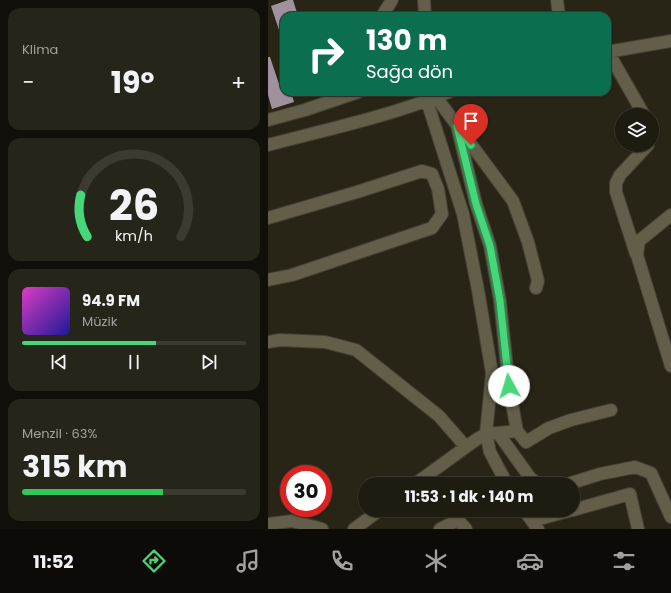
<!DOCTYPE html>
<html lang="tr">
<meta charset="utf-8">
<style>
:root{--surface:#1e1c11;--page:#26251a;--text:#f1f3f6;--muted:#a1a19f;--line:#3c3a31;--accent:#45d77a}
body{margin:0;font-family:Poppins,sans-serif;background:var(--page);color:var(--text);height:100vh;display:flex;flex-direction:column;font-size:15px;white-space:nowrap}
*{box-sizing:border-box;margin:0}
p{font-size:13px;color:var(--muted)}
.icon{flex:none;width:22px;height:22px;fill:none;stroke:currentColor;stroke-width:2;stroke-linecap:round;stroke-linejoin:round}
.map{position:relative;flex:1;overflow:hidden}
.details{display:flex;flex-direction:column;gap:8px;padding:8px;background:#100f09;width:268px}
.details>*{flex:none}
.hud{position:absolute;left:12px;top:12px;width:331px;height:84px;border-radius:12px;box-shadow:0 1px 3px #0004,0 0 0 1px var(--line);background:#0b6e4f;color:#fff;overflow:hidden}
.fabs{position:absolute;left:347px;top:108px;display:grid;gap:8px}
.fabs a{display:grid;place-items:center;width:44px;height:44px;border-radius:50%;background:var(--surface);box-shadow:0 1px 3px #0004,0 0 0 1px var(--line);font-size:20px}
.speed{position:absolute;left:12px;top:465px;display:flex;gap:8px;font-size:20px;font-weight:700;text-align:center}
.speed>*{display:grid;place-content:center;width:52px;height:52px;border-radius:50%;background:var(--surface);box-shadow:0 1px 3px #0004,0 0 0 1px var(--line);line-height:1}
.speed .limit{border:6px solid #d22;background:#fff;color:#111}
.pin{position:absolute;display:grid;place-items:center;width:34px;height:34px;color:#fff;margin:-41px -17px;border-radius:50% 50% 50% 0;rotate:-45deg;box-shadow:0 0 4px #0007}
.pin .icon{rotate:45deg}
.me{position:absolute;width:44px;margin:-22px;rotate:354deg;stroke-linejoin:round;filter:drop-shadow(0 0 3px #0008)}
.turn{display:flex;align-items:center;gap:14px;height:84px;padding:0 20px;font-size:18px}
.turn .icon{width:52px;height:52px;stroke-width:2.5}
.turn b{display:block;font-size:28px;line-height:34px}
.big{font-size:30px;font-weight:700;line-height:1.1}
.details .card{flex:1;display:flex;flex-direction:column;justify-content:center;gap:6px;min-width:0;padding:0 14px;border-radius:12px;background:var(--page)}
.details .dial{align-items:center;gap:0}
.dial svg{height:104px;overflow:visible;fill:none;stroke:var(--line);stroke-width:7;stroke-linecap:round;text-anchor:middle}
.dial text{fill:var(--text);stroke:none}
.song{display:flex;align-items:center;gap:12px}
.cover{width:48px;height:48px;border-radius:6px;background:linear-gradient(135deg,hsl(310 70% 55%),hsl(240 70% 35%))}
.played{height:4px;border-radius:2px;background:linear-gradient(90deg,var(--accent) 60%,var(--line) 60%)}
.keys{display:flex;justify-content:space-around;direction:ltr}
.heat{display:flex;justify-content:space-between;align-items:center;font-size:22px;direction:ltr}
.charge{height:6px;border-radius:3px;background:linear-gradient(90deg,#34c759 63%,var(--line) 0)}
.trip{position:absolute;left:90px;top:477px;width:222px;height:40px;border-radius:20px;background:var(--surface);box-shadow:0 1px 3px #0004,0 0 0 1px var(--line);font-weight:700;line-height:40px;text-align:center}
.menu{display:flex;height:64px;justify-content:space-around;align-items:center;background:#0c0b07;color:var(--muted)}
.menu .icon{width:28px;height:28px}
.menu .on{color:var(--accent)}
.menu b{font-size:18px;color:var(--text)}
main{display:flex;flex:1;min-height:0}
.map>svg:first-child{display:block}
.building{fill:#9f919d}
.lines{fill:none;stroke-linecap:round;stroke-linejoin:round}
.minor-casing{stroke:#444134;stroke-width:14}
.minor{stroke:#625e49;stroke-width:12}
.route-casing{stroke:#2d8c4f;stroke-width:10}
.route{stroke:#45d77a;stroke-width:7}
</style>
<main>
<section class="details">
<div class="card"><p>Klima</p>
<div class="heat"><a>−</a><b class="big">19°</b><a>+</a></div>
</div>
<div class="card dial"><svg viewBox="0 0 100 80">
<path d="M14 69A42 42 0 1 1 86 69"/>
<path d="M14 69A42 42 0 0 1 9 37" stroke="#45d77a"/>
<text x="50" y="56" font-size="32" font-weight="700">26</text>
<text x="50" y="72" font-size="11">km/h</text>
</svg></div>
<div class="card">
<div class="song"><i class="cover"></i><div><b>94.9 FM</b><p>Müzik</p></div></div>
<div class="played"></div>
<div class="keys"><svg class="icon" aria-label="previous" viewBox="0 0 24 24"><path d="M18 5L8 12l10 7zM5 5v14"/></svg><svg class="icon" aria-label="pause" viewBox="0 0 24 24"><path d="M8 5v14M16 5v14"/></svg><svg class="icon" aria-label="next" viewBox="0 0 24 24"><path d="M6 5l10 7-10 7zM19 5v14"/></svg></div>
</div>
<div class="card"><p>Menzil · 63%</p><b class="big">315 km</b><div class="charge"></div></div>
</section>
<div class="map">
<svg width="403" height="529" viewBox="0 0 403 529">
<rect width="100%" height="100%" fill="#282517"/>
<path class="building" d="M 20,0 L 25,0 L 30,16 L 16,16 L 16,39 L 14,39 L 3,6 Z
M 0,57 L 2,57 L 12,87 L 16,86 L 16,92 L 23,92 L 26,102 L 4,109 L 0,95 Z"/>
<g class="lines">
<g class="minor-casing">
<path id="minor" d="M 156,0 L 157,16
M 289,0 L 291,16
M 114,16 L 124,0
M 339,52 L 403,41
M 340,52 L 376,115
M 168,97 L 245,201 L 260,242 L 270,281 L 268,288
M 159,101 L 195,214 L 210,290 L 224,373 L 218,434 L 222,452 L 239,484
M 0,120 L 37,110 L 90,92
M 189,126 L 208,204 L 222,246 L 232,301 L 241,387 L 249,431 L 258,442 L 281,428 L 303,420 L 343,410
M 0,145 C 61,129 123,116 181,92
M 403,215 L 371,241 L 369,255 L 403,366
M 0,218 L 89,192 L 154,171 L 164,174 L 170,189 L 174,214 L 164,228 L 24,275 L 0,280
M 368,254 L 348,192 L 348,183 L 352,175 L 380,145
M 0,342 L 12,340 L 57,342 L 88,350 L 171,416 L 198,447
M 230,433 L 263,479 L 272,484
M 147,484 L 209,439 L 218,434 L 249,431
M 300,484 L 332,474 L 367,467 L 383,473 L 403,517
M 256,510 L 270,529
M 305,510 L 362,494 L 370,529
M 264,521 L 304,510
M 0,524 L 24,521 L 54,529
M 86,529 L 112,510
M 172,529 L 190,520 L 198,529"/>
</g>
<use href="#minor" class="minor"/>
</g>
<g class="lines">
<g class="route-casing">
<path id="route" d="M 203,145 L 189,126 L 208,204 L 222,246 L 232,301 L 241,386"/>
</g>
<use href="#route" class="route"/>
</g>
</svg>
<div class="fabs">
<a><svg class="icon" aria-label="layers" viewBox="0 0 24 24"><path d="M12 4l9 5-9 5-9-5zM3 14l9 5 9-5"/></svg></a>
</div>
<div class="speed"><div class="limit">30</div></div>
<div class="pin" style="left:203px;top:145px;background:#d93025"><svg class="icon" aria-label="arrive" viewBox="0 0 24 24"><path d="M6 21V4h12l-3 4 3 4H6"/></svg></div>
<svg class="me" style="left:241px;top:386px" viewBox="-20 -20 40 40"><circle r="19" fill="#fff"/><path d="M0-13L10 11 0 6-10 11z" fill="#45d77a"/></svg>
<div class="trip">11:53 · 1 dk · 140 m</div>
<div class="hud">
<div class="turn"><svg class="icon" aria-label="right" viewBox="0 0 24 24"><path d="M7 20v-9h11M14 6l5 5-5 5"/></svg><div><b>130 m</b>Sağa dön</div></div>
</div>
</div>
</main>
<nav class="menu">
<b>11:52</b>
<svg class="icon on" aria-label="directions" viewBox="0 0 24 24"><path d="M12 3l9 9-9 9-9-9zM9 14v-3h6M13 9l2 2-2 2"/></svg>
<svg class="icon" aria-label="music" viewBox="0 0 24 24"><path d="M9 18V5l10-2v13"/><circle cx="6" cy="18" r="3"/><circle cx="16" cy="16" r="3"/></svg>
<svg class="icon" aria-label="phone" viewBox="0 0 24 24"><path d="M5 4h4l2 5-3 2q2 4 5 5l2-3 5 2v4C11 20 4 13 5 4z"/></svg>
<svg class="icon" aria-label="climate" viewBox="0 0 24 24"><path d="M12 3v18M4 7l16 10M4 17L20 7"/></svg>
<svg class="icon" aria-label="car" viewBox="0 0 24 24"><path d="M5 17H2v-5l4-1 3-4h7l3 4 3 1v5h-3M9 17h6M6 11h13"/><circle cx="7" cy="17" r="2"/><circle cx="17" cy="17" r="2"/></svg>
<svg class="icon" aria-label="filters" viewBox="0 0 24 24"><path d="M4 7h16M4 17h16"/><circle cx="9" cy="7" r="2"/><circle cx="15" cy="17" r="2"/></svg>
</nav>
